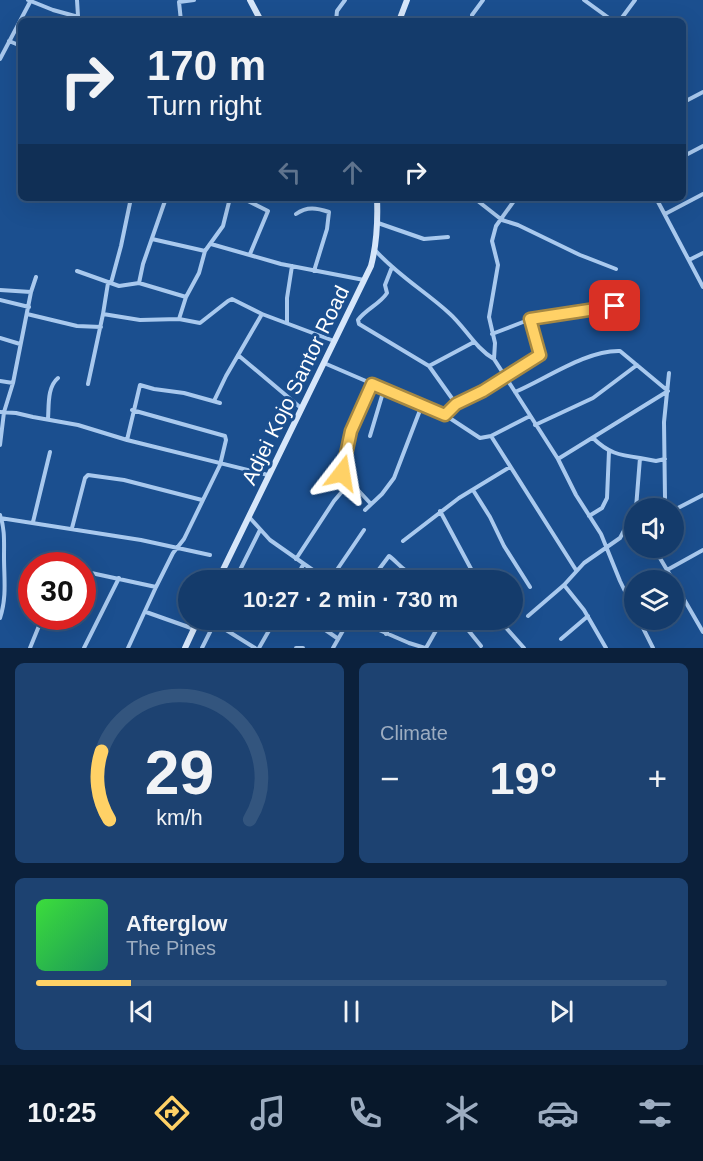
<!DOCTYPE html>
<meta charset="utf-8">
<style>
:root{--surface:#143b6b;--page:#1d4271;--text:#f1f3f6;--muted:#9dadc1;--line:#33557e;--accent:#ffd166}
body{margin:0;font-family:Helvetica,sans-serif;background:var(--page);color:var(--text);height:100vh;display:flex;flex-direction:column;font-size:22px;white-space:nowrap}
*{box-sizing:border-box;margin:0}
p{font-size:20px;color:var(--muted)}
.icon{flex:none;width:33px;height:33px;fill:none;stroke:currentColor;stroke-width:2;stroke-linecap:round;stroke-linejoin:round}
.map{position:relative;height:648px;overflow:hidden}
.side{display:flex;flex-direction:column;gap:15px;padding:15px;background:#0b203b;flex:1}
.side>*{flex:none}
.guide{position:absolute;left:18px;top:18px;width:668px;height:183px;border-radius:9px;box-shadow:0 6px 24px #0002,0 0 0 2px var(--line);background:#143b6b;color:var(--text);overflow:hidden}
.fabs{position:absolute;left:624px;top:498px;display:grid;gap:12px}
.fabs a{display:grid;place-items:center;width:60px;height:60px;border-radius:50%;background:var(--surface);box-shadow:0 6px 24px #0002,0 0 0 2px var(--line);font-size:30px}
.speed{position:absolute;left:18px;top:552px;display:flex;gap:12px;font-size:30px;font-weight:700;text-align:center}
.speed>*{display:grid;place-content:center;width:78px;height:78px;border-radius:50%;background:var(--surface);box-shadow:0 6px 24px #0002,0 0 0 2px var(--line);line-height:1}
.speed .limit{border:9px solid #d22;background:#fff;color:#111}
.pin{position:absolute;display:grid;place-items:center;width:51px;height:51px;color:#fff;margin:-26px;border-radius:12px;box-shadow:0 3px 9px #0006}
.me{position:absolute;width:66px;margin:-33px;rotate:14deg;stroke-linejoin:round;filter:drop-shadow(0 0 4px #0008)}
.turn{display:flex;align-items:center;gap:21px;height:126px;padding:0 30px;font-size:27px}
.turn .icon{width:78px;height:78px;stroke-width:2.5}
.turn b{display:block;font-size:42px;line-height:51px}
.lanes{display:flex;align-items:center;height:57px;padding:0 30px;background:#0003;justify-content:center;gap:30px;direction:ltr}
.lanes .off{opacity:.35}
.big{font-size:45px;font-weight:700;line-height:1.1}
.side .widget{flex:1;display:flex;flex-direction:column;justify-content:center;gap:9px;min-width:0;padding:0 21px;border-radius:9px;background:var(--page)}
.side .dial{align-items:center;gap:0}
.dial svg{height:156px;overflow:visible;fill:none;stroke:var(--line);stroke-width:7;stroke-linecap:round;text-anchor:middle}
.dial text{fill:var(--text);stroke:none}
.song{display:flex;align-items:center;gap:18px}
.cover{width:72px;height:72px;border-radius:9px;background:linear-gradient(135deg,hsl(120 70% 55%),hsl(150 70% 35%))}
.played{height:6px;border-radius:3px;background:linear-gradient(90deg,var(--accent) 15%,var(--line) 15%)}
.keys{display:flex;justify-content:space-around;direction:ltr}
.heat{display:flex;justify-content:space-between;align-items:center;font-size:33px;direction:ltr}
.side .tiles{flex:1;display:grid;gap:15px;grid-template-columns:1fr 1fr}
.widget:last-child{grid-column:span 2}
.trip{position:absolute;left:178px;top:570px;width:345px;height:60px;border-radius:30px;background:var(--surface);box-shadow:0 6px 24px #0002,0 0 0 2px var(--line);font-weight:700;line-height:60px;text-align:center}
.tabs{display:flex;height:96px;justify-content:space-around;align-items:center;background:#08182b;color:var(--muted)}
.tabs .icon{width:42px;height:42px}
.tabs .current{color:var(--accent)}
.tabs b{font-size:27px;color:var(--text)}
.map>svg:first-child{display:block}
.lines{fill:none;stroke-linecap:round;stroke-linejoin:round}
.street{stroke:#a9c9ee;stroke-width:4}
.secondary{stroke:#d6e6fa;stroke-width:6}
.route-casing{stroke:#a68842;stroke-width:15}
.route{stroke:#ffd166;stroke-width:10}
.labels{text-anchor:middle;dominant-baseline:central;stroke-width:6;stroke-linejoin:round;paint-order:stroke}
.street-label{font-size:21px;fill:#fff;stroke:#1b4f8f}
</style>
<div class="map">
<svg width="703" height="648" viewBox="0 0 703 648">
<rect width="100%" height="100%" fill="#1b4f8f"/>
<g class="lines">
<path class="street" d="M 28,0 L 53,10 L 93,21
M 77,0 L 78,16
M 584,0 L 613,21
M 181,21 L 179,2 L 194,0
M 336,21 L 337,11 L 345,0
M 473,21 L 472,15 L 483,0
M 616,21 L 621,19 L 635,0
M 9,41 L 21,46
M 0,59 L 30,2
M 682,103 L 703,92
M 682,157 L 703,146
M 166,198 L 143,264 L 139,283 L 186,297
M 242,198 L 268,211 L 250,254
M 474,198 L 502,220 L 518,225 L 580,255 L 616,269
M 656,198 L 703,287
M 296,214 C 307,206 317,208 329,212 L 327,229 L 314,271
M 665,214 L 703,194
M 378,223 L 424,239 L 448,237
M 152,239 L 205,251
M 211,244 L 281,264 L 364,280
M 375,250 C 397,275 425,291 449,313 C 465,327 475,348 494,359 L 558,459 L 576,495 L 601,534 L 620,581 L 634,610
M 689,260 L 703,253
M 392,267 L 385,285 L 387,293 C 380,304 366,309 358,320 L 359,324 L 429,366 L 456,404 L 445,415
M 77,271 L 119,286 L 139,283
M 111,283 L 121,246 L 131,198
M 0,290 L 31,292
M 0,300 L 29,307
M 27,314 L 77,326 L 101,327
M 103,314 L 108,283
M 179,319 L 186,297 L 199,273 L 205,251 L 223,226 L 230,198
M 530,319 L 624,304
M 287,323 L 287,298 L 292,266
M 0,338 L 20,344
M 238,355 L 301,408
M 494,359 L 495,343 L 489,317 L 498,265 L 492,241 L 496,226 L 516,198
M 324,363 L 445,415 L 480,438 L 491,436 L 530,416
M 429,366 L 474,342
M 0,381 L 13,383
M 88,384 L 103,314 L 140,320 L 179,319 L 200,323 L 228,301 L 232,299 L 262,314 L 334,341
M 515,392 C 546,379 586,350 620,351 L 668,391 L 558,459
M 214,401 L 226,376 L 262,314
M 456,404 L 483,391 L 541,354 L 530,319 L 527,322 L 523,322 L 492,334
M 0,412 L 16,413 L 33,417 L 78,425 L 127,440 L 268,475
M 48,419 C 49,406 47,387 58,378
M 535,425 L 593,398 L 637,365
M 370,436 L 384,389
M 491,436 L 576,570
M 593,438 C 608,453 619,455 640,458 L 636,508
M 127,440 L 140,385 L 154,389 L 184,393 L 220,403
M 0,445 L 4,412 L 13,383 L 31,292 L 36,277
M 640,458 L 656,461 L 665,459
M 473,490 L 490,517 L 504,546 L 530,587
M 371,504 L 342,473 L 351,431 L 372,384
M 664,508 L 665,498 L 664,422 L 669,373
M 365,510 L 382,494 L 394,478 L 422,405
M 674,510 L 703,495
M 440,511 L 477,580
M 0,515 C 5,529 4,542 4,557 C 4,578 7,597 0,618
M 589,516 L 602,508 L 607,498 L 609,451
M 0,518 L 141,540 L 210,555
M 250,518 L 270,540 L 327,580
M 33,522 L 50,452
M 72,528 L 85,478 L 88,475 L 124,480 L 202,500
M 403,541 L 459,498 L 510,467
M 654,548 L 673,580
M 296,559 L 334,501 L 351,481
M 667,570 L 703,550
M 82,571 L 156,587
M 235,580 L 260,530
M 295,580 L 303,565
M 330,580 L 364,530
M 371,580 L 389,556 C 396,561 401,568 408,572 C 415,576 421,575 426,580
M 674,582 L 703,632
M 564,585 L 584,610 L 606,648
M 146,612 L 194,629
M 528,616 L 564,585 L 584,563 L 620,538 L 634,512
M 210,620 L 255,648
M 311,620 L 337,638
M 356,620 L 409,643 L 425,648
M 460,620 L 481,646
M 499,620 L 524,648
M 639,620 L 653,648
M 386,634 L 394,620
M 561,639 L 588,616
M 30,648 L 43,616
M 84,648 L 119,578
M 128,648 L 156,587 L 173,553 L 184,539 L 220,465 L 226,440 L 225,436 L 132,410
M 202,648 L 216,620
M 259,648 L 275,620
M 296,648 L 303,648
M 333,648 L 349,620
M 426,648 L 442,620"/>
<path class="secondary" d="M 250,0 L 261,21
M 399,21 L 407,0
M 218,580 L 371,266 C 377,243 378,222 377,198
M 185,648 L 198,620"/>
</g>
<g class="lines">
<g class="route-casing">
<path id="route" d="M 342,473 L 351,431 L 372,384 L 445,415 L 456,404 L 483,391 L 540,355 L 530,319 L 615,306"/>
</g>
<use href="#route" class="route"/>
</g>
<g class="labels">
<g class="street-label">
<text transform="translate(295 385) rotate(-64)">Adjei Kojo Santor Road</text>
</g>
</g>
</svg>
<div class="fabs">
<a><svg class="icon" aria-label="sound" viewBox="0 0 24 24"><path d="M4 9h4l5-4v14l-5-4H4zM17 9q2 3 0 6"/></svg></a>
<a><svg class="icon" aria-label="layers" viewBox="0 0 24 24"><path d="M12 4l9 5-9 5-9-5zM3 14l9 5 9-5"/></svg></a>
</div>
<div class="speed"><div class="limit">30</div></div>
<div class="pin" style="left:615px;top:306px;background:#d93025"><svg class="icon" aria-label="arrive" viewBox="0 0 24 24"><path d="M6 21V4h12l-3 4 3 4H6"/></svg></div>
<svg class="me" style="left:342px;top:473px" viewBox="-20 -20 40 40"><path d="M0-17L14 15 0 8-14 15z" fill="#ffd166" stroke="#fff" stroke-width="4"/></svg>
<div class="trip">10:27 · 2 min · 730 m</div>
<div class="guide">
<div class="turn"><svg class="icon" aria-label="right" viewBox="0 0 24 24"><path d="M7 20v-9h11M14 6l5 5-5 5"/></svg><div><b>170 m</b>Turn right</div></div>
<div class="lanes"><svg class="icon off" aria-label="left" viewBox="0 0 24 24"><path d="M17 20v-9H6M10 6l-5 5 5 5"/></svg><svg class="icon off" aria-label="ahead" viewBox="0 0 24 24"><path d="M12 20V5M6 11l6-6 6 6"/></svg><svg class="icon" aria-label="right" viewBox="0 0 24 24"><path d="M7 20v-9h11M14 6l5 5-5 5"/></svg></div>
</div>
</div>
<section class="side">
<div class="tiles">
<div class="widget dial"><svg viewBox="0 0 100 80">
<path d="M14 69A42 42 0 1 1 86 69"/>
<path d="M14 69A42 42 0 0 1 10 34" stroke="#ffd166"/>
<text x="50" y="56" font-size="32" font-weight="700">29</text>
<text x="50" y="72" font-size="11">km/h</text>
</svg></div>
<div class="widget"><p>Climate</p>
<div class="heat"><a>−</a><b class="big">19°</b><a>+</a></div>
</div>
<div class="widget">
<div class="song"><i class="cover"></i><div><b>Afterglow</b><p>The Pines</p></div></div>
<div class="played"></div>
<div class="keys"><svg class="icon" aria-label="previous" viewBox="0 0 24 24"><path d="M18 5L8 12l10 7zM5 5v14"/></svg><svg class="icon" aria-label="pause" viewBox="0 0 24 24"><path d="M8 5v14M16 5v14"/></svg><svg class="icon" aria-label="next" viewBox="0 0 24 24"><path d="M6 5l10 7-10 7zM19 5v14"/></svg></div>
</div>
</div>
</section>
<nav class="tabs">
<b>10:25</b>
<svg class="icon current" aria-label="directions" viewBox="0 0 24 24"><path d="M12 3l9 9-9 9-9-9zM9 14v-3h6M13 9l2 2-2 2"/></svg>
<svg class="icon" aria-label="music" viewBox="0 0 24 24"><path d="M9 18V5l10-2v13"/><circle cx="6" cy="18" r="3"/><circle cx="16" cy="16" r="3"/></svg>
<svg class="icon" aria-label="phone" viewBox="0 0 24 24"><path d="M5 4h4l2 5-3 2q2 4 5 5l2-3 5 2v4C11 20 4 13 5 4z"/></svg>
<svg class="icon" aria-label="climate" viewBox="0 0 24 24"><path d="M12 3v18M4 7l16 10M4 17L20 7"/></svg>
<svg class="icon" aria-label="car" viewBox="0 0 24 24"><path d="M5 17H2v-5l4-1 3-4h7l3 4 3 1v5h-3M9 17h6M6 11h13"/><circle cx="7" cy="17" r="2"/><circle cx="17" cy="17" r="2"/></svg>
<svg class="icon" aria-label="filters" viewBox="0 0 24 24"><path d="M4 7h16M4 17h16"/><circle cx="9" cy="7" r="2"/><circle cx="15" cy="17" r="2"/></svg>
</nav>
